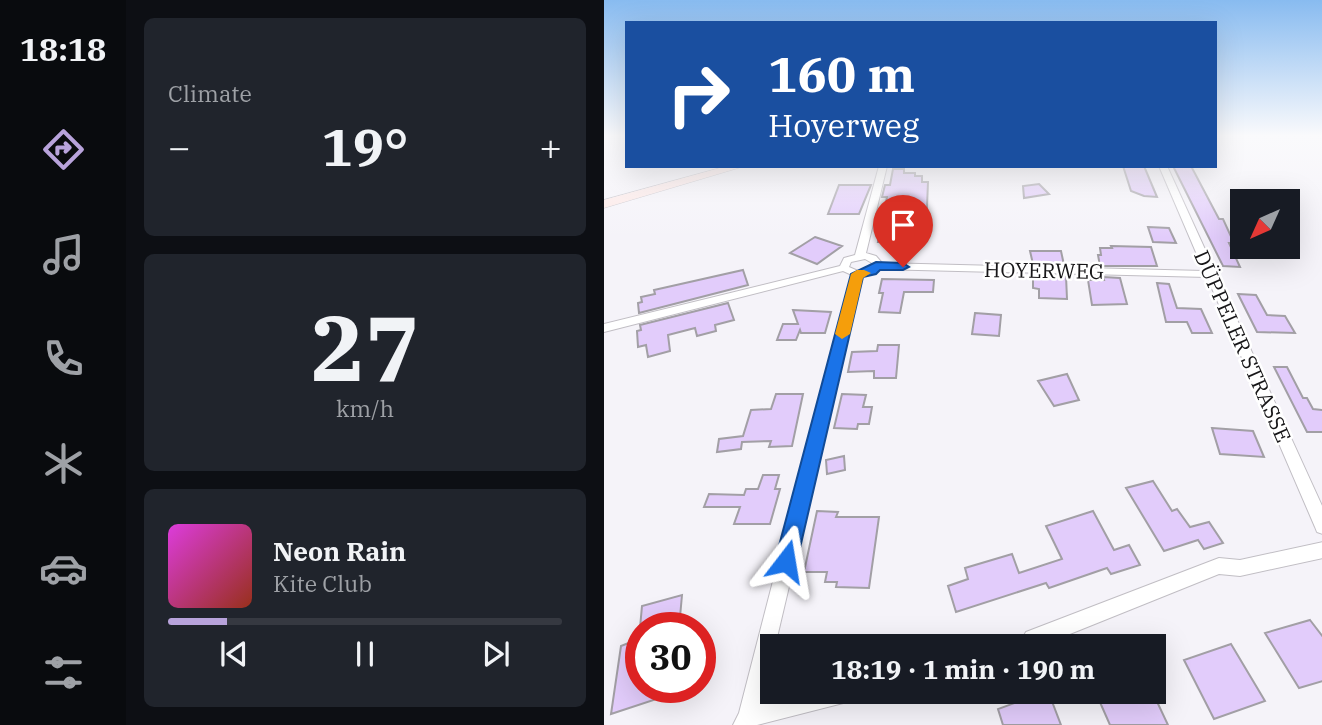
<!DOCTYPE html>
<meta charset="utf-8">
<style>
:root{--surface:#171b24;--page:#20242c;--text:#f1f3f6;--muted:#9ea1a6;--line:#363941;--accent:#b8a3db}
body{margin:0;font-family:"IBM Plex Serif",serif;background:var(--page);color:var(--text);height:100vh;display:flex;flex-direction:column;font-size:26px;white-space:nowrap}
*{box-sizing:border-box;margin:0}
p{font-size:23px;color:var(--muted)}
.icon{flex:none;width:38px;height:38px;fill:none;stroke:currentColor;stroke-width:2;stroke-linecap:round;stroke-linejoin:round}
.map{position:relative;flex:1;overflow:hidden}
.panel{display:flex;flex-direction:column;gap:18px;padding:18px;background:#0d0f14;width:478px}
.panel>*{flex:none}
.guide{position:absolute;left:21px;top:21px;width:592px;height:147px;border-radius:0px;box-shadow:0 7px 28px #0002;background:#1a4fa0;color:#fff;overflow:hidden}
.needle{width:46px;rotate:225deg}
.fabs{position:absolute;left:626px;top:189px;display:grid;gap:14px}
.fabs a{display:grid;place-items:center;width:70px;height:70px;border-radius:0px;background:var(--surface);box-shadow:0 7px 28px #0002;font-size:35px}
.speed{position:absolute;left:21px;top:612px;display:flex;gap:14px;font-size:35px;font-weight:700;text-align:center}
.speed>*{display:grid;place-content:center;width:91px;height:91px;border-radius:50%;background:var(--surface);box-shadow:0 7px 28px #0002;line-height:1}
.speed .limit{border:10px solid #d22;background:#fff;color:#111}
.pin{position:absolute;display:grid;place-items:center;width:60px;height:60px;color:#fff;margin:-72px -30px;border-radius:50% 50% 50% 0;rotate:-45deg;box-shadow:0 0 7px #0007}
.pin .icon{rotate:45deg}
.me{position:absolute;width:77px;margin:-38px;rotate:14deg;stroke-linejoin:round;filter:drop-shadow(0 0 5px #0008)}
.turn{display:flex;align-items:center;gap:24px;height:147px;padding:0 28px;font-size:32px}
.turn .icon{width:91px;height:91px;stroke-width:2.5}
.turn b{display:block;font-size:49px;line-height:60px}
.big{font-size:52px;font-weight:700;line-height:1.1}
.panel .widget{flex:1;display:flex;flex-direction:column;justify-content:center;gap:10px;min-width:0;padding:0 24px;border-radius:10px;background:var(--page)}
.panel .dial{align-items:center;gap:0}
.dial b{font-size:91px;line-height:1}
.song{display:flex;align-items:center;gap:21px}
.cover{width:84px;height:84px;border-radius:10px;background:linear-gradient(135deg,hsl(300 70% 55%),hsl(10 70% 35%))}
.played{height:7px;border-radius:4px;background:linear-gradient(90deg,var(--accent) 15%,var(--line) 15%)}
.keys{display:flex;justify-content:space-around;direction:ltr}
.heat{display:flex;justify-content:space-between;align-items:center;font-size:38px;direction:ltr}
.trip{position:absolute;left:156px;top:634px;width:406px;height:70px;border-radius:0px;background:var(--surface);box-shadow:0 7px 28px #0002;font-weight:700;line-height:70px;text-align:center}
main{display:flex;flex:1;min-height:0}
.tab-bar{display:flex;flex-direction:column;width:126px;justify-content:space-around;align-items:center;background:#090b0e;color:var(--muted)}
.tab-bar .icon{width:49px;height:49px}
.tab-bar .on{color:var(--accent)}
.tab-bar b{font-size:32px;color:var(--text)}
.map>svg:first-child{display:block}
.building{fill:#e2ccfb;stroke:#a29fa5;stroke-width:2}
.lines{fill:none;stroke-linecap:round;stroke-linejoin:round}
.street-casing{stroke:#c1bec4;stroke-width:2}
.secondary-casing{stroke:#c1bec4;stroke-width:1}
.street{fill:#fff;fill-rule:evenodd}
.secondary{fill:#fde8e6;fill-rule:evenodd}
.route{fill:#1a73e8;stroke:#114b97;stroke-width:2}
.slow{fill:#f59e0b}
.labels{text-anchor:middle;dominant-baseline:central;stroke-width:5;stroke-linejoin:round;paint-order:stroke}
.street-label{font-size:21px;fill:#171618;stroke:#fff}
</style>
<main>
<nav class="tab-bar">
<b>18:18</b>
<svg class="icon on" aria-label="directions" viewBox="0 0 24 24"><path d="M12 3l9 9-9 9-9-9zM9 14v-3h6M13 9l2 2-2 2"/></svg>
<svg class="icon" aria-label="music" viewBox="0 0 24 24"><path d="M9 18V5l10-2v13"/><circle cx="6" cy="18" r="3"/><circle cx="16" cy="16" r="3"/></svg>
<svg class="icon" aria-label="phone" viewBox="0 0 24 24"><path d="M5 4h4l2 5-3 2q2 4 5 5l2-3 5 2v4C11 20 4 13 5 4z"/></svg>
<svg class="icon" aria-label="climate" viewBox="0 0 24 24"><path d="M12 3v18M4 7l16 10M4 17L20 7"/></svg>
<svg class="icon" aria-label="car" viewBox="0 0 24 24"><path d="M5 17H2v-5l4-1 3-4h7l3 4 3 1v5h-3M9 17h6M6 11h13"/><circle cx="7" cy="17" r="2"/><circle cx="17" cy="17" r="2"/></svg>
<svg class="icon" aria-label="filters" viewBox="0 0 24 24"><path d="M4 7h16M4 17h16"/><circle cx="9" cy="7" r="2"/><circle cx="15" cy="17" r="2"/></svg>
</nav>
<section class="panel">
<div class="widget"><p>Climate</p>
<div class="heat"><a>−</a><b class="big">19°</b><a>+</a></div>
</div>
<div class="widget dial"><b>27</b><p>km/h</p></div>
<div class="widget">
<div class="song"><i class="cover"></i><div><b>Neon Rain</b><p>Kite Club</p></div></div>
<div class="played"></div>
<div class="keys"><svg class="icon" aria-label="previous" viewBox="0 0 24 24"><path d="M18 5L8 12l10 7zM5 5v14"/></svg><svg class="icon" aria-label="pause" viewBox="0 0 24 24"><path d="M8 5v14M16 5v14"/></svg><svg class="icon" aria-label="next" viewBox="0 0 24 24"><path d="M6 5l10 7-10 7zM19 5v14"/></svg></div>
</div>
</section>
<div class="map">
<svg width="719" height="725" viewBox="0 0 719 725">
<rect width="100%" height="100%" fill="#f5f3f9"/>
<path class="building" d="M 519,166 L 540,166 L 553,197 L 540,196 L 527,191 Z
M 569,166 L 587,166 L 615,219 L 619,219 L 630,243 L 625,243 L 636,267 L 619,266 Z
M 289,169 L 300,169 L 300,173 L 311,173 L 311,176 L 318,176 L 318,182 L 324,182 L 323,207 L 310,207 L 303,242 L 274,242 L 283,197 L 278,197 L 281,185 L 286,185 Z
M 435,184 L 445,194 L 420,198 L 419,186 Z
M 235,185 L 267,185 L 255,214 L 224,214 Z
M 544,227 L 565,228 L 572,243 L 549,242 Z
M 211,237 L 238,246 L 213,264 L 186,253 Z
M 507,246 L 547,247 L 553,266 L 496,266 L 494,255 L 497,255 L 496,248 L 508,248 Z
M 426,251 L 457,251 L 460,265 L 429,264 Z
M 139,270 L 144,285 L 35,313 L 34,303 L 38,302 L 37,297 L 51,294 L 50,290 Z
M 429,275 L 462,276 L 463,299 L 435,298 L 435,289 L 429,288 Z
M 499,277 L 516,278 L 523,304 L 488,305 L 484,280 L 500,280 Z
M 278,279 L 330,280 L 329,292 L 300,292 L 296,313 L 275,312 L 279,293 L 275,293 Z
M 553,283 L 565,284 L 573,308 L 597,309 L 608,333 L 588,333 L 583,322 L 562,322 Z
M 634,294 L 652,295 L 663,315 L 681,316 L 691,333 L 653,332 Z
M 124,303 L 130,320 L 111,325 L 112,331 L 93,336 L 91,328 L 64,335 L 66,351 L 44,357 L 42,345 L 34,347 L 33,331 L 37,330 L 36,325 Z
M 189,310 L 227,312 L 221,333 L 197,333 L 196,330 L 192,340 L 173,340 L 179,324 L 194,324 Z
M 371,313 L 397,315 L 395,336 L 368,334 Z
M 274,345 L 295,345 L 292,378 L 270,378 L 270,371 L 244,372 L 248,352 L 273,351 Z
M 670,367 L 683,367 L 699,398 L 703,398 L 709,409 L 719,410 L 719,432 L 703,432 Z
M 463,374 L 475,400 L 450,406 L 434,381 Z
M 172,394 L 199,394 L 188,446 L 165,447 L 167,441 L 138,442 L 137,449 L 113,452 L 115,439 L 139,436 L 147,410 L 167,409 Z
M 238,394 L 262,395 L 259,407 L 268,407 L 265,424 L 254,424 L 253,429 L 230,428 Z
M 608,428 L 649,431 L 660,457 L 616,454 Z
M 240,456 L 241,470 L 223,474 L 222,460 Z
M 159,475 L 175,475 L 171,489 L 176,489 L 166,524 L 130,524 L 136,507 L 100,507 L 105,494 L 140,495 L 142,489 L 154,489 Z
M 549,481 L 568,511 L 573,509 L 586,527 L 605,522 L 619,543 L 600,549 L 594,540 L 560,551 L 522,488 Z
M 213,511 L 234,512 L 232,517 L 275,517 L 265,588 L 232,587 L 233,582 L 221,582 L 223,572 L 200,572 Z
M 489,511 L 510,550 L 525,545 L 536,565 L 507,574 L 503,568 L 445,588 L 442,583 L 352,612 L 344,586 L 364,579 L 361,568 L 408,554 L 415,573 L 458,559 L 442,526 Z
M 78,595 L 75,628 L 36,628 L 38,606 Z
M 706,620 L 719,637 L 719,681 L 695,688 L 661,633 Z
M 37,638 L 37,688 L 79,688 L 80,690 L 7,714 L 17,646 Z
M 627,644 L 661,701 L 610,719 L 580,660 Z
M 444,691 L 457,725 L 399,725 L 394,709 Z
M 491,691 L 548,691 L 564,725 L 506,725 Z"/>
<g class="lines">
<g class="street-casing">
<path id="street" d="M 275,166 L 283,166 L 262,253 L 272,256 L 278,263 L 600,271 L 555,166 L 563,166 L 719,508 L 719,534 L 713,532 L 711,527 L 603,277 L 274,269 L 271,273 L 258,276 L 171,646 L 168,646 L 168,659 L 158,703 L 206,691 L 257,691 L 254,698 L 247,701 L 153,725 L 129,725 L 135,713 L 248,275 L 239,271 L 0,332 L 0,324 L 236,266 L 240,258 L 251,255 ZM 261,259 L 268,263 L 264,269 L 254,271 L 245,267 L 247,262 Z
M 719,542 L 719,558 L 636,576 L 615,574 L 436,646 L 414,646 L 422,632 L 615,558 L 636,560 Z"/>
</g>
<g class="secondary-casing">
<path id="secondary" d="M 123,166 L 141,166 L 0,208 L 0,200 Z"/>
</g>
<use href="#street" class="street"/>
<use href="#secondary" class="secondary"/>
</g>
<linearGradient id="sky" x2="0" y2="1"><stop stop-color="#88bbf0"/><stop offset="0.57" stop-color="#fafafc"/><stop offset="1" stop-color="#fafafc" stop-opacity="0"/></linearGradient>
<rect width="719" height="238" fill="url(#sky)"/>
<path class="route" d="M 272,262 L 299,263 L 305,267 L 299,270 L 276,270 L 272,274 L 259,277 L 193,561 L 190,569 L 182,572 L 175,569 L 171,561 L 247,274 Z"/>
<path class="slow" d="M 253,270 L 260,270 L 267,273 L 259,278 L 246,334 L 238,339 L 231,334 L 247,274 Z"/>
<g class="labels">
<g class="street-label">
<text transform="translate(440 270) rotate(1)">HOYERWEG</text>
<text transform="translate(639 346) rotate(66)">DÜPPELER STRASSE</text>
</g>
</g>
</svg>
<div class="fabs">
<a><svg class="needle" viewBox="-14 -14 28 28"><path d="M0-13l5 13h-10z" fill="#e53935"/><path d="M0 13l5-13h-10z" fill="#9ea1a6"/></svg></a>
</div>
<div class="speed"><div class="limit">30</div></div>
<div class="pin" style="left:299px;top:267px;background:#d93025"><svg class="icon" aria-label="arrive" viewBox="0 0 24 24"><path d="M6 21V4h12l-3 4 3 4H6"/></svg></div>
<svg class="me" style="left:182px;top:561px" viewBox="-20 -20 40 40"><path d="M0-17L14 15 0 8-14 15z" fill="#1a73e8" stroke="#fff" stroke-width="4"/></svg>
<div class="trip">18:19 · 1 min · 190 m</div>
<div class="guide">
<div class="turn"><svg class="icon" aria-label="right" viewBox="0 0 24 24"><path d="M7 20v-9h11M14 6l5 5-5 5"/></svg><div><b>160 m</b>Hoyerweg</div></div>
</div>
</div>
</main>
